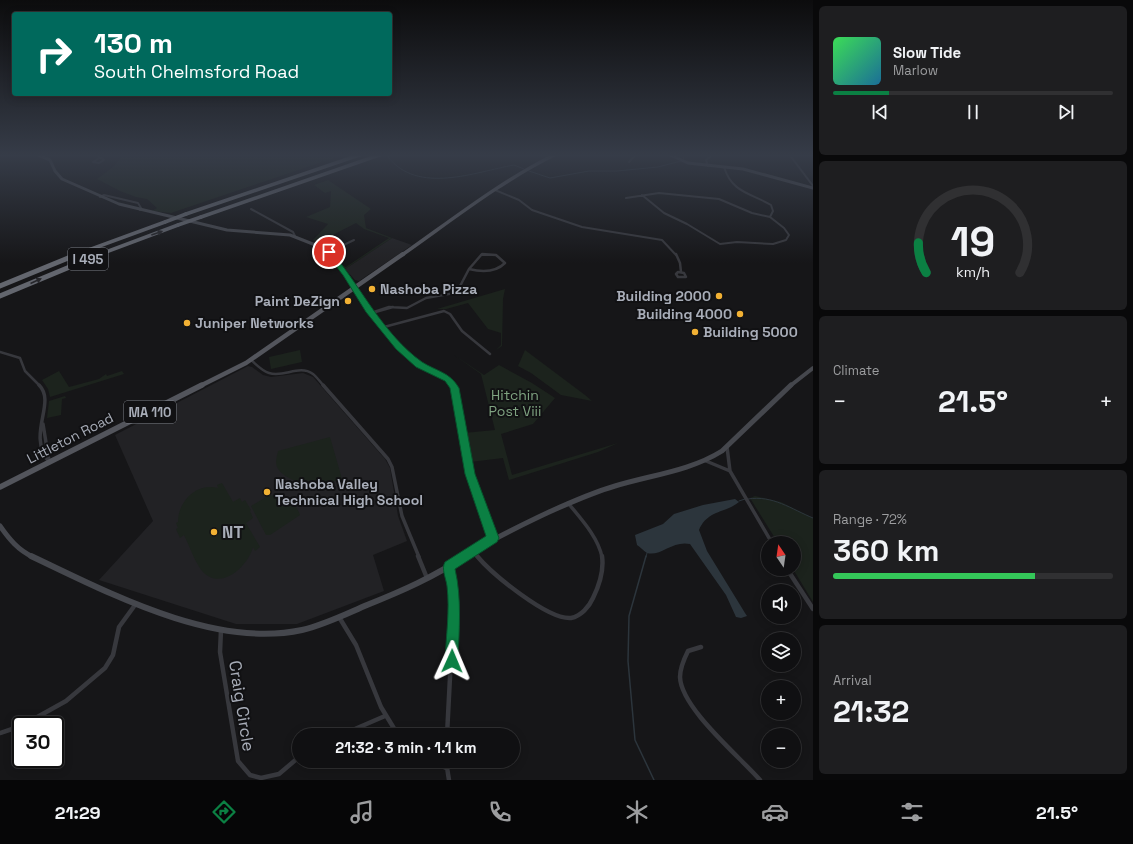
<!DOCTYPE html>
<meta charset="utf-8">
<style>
:root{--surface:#101012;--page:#1e1e20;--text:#f1f3f6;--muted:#9c9d9f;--line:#303032;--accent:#0b8043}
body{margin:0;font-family:"Space Grotesk",sans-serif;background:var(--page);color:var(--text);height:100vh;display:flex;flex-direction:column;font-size:15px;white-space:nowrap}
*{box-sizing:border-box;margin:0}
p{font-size:13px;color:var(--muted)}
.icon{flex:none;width:22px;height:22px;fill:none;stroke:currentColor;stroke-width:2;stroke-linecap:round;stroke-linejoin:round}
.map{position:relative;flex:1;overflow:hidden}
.drawer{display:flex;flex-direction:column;gap:6px;padding:6px;background:#09090a;width:320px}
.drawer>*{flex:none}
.top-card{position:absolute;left:12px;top:12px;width:380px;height:84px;border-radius:4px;box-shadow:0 2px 10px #0003,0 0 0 1px var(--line);background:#00695c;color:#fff;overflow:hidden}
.needle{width:26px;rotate:347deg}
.buttons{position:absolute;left:761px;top:536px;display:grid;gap:8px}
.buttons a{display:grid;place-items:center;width:40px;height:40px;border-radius:50%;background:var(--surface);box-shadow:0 2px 10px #0003,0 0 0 1px var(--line);font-size:20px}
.speed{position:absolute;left:12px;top:716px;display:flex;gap:8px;font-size:20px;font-weight:700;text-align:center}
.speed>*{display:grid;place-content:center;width:52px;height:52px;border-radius:50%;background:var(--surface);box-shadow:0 2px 10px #0003,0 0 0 1px var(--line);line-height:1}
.speed .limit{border:2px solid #111;border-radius:6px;background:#fff;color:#111}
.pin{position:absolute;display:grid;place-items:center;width:34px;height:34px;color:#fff;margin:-17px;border:2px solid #fff;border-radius:50%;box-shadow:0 1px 4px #0007}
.me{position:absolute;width:44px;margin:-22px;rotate:1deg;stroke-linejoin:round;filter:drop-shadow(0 0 3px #0008)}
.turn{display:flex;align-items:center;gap:14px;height:84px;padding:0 16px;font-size:18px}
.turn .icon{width:52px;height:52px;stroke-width:2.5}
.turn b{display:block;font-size:28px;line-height:34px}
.big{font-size:30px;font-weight:700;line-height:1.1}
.drawer .card{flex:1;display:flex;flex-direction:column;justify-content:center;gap:6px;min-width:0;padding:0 14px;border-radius:6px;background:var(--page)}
.drawer .dial{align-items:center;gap:0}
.dial svg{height:104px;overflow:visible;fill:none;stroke:var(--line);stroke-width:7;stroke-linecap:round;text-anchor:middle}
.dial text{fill:var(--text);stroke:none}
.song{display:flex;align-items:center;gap:12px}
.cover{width:48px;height:48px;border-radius:6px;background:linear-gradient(135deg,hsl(130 70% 55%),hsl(200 70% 35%))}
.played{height:4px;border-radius:2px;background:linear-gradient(90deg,var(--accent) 20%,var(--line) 20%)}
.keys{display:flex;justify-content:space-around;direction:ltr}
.heat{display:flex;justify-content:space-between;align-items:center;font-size:22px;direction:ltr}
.charge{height:6px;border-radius:3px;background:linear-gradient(90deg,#34c759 72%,var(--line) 0)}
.trip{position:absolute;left:292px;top:728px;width:228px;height:40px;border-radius:20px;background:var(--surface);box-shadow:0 2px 10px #0003,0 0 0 1px var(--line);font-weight:700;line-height:40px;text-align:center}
.tabs{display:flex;height:64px;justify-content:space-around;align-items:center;background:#060607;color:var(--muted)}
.tabs .icon{width:28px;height:28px}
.tabs .on{color:var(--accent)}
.tabs b{font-size:18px;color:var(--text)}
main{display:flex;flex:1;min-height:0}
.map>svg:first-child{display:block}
.built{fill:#222225}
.green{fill:#1c231d}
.water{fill:#2c353c}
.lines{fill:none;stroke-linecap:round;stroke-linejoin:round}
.stream-far1{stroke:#2c353c;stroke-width:1}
.stream{stroke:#2c353c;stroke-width:1.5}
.street-far3{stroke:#37383d;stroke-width:2}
.street-far2{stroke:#37383d;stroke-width:2.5}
.street-far1{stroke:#37383d;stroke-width:3.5}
.street{stroke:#37383d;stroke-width:4.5}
.secondary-far3{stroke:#45474d;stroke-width:3}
.secondary-far2{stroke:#45474d;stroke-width:4}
.secondary-far1{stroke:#45474d;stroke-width:5}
.secondary{stroke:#45474d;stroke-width:6}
.primary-far2{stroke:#53555c;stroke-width:3.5}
.primary-far1{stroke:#53555c;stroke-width:4.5}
.primary{stroke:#53555c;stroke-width:5.5}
.highway-far1{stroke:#63666e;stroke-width:3.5}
.highway{stroke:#63666e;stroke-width:5}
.highway-bridge{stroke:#63666e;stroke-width:3.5}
.oneway{fill:#26262a}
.route{fill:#0b8043;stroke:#07532c}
.poi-dot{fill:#f2b134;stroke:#111113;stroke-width:1.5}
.labels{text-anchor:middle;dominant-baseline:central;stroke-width:4;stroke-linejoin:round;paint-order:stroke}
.shield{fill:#111113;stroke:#7b7e86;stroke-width:1}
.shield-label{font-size:13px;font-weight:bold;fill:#a8adb8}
.poi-label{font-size:14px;font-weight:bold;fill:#a8adb8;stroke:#111113;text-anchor:start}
.park-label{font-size:14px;fill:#7fa381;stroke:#111113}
.street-label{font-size:14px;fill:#a8adb8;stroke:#111113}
.near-poi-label{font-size:17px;font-weight:bold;fill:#a8adb8;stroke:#111113;text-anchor:start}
.near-street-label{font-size:17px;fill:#a8adb8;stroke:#111113}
</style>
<main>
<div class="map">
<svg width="813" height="780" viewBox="0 0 813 780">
<rect width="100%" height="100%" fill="#161618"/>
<path class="built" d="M 392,238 L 412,245 L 359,281 L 355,280 L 345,269 Z
M 248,366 L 252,367 L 263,375 L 271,377 L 303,373 L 313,377 L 385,459 L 390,468 L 398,516 L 407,541 L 373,555 L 384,591 L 297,624 L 236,624 L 99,580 L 153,521 L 115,435 Z"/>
<path class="green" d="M 122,154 L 323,154 L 334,158 L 171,213 L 152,211 L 157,208 L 147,199 L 136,197 L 120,191 L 97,179 L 113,167 L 123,155 Z
M 328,180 L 371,209 L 364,215 L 366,228 L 392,238 L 345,269 L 343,266 L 346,267 L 389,238 L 364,229 L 356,223 L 317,243 L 313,240 L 328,224 L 306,217 L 330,207 L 331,191 L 325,193 L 314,185 Z
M 505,289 L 503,299 L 502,346 L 496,350 L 501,345 L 501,333 L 488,329 L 468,303 L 446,309 L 437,309 Z
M 300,350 L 302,362 L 271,369 L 269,357 Z
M 525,350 L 585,395 L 592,401 L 561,395 L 531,373 L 518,366 Z
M 454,355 L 484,375 L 499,365 L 532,383 L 555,398 L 533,424 L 501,434 L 512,475 L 618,443 L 598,452 L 509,480 L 503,458 L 470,462 L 464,433 L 495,430 L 481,374 Z
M 59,371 L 69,387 L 99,379 L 106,374 L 107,376 L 122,371 L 124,374 L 50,397 L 48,389 L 42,380 Z
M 65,396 L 66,398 L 62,399 L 61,415 L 47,418 L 49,401 Z
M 330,437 L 342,479 C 334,481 325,484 317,484 C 304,485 283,479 277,467 C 275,462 277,456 278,451 Z
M 222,483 L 233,502 L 240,498 L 242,502 L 245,500 L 251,510 L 250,511 L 253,518 L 246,523 L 260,547 L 255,551 L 253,547 C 248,566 222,591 203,572 C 195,563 190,547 184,535 L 180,538 L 176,529 L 178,528 L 176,523 L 178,522 C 178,501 197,482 218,488 L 217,485 Z
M 278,495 C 290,499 296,504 300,515 L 270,535 L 266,535 L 251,506 L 268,496 Z
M 755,496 L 781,502 L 813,518 L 813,602 L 793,569 L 794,543 L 778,543 L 750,498 Z"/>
<path class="water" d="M 735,499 L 739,502 C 726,513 707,510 699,530 L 707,551 L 745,613 L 747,616 L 741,618 L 736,617 L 726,595 L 690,544 C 673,540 660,557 647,553 C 644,551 640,547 637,545 L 635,535 L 663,524 L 674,514 L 703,505 Z"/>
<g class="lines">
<path class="stream-far1" d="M 392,154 L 388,157 C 418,195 475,172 514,165 L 524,169
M 683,160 L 685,154
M 529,171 L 550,178 L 589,171 L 617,171 L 658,167 L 681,161
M 748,499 C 773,495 791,509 813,518
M 739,501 L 745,499
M 646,557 L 647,553"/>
<path class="stream" d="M 646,556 L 629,616 L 628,661 L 635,740 L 654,780"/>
<path class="street-far3" d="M 96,154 L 104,160 L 99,163 L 93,162 L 101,157
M 789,154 L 813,186
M 629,162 L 636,154
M 708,166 L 706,160 L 713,154
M 495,190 L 519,200 L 532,210 L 582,227 L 662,240 L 676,255
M 642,195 L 664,213 L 687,224 L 720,244 L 737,242 L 773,244 L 786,240 L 789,235 L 784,228 L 770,217 L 773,211 L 771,205 C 751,193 732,193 724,167
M 100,197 L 104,195 L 138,203 L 141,208 L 140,210
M 626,198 L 659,193 L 719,199 L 752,213 L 770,217
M 251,209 L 293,232 L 295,236
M 329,252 L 354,240
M 481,255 L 494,255"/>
<path class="street-far2" d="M 482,254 L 496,255 L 505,263 C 495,273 481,272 469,269 Z
M 676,254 L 680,263 L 681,272
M 678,272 L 684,273 L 686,277 L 678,277 L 676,274 Z
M 371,313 L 389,307 L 407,308 L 426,298 L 454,293 L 458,290 L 469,269
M 372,313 L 393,307
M 384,327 L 444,311 L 450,314 L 462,331 L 490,354
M 0,352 L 20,358 L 25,371 L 40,386
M 251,360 C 257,365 262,371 269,373 C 284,378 299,364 313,374 C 317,377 320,382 324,386"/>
<path class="street-far1" d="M 39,385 C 57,403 26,434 49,462
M 323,385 L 388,459 L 392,467 L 402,516 L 419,557
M 43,424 L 49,461
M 727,447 L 730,471 L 772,543
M 706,461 L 730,471
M 568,503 C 581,519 598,537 602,557
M 472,551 L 478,557"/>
<path class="street" d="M 418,556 L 427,578
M 477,556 C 492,574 548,620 571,618 C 581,616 589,607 593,598 C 599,586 604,570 602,556
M 787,569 L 813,609
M 339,617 L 356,645 L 381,707 L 398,735
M 221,630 L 220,652 L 238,761 L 250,775 L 261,778 L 279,774 L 299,757
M 701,647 L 688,651 C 684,659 680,668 680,677 C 681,708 739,756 760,780
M 23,725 L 66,701 L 105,668 L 113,655 L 119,627 L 135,605
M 0,733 L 21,726
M 341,735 L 385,716
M 447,735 L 454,600 L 449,566
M 431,761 L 446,768
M 446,761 L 449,780"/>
<path class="secondary-far3" d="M 36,154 L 50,160 L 55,171 L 62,179 L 119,204 L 227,230 L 290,235 L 323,248 L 332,255
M 668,154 L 688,163 L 743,169 L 813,188"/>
<path class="secondary-far2" d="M 331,254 L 369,310 L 405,352 L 419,364 L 448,379 L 453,386
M 790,386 L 813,368"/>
<path class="secondary-far1" d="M 452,385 L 470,474 L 493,538
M 0,526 C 9,539 18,550 33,557
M 463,557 C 490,540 518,527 547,513 C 569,503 591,493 615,486 C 651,475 690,471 722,451 L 791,385"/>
<path class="secondary" d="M 31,556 C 109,593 214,649 302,630 C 324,625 346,614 367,605 C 402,591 434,577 465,556"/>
<path class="primary-far2" d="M 402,255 C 452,220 501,181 556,154"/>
<path class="primary-far1" d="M 200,386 L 246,363 L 403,254"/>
<path class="primary" d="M 0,487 L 202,385"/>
<path class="highway-far1" d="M 186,214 L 362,154
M 201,217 L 382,154
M 75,255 L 165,222
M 98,255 L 178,225"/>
<path class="highway" d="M 0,286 L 78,254
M 0,296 L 101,254"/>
<path class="highway-bridge" d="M 165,222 L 186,214
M 178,225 L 201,217"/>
</g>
<defs><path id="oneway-solid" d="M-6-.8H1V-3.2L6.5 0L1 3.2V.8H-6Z"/></defs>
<g class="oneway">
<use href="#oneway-solid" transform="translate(157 233) rotate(-19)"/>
<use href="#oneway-solid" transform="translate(36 281) rotate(-24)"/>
</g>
<linearGradient id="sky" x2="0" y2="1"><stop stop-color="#0c0c0d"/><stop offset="0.59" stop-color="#363c48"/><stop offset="1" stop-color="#363c48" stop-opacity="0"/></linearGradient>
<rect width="813" height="263" fill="url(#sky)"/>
<path class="route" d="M 326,251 L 331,251 C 361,287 383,334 422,362 C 436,371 450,372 459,388 L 475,474 L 499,538 L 497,542 L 455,569 C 462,599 459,630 458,661 L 456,665 L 452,667 L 447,665 L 445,661 C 446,636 450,610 447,586 C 446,578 441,569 445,562 L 486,536 L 465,474 L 450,388 L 445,381 L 416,367 L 396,349 L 366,312 L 343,275 L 325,252 Z"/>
<g class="poi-dot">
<circle cx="372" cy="289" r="4"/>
<circle cx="719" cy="296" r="4"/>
<circle cx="348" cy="301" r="4"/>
<circle cx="740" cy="314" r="4"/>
<circle cx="187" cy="323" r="4"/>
<circle cx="695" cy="332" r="4"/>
<circle cx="267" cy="492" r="4"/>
<circle cx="214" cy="532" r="4"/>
</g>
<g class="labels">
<g class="shield">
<rect x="68" y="248" width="40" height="22" rx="3"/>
<rect x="124" y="401" width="52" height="22" rx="3"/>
</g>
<g class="shield-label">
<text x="88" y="259">I 495</text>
<text x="150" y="412">MA 110</text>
</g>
<g class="poi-label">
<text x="380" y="289">Nashoba Pizza</text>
<text x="711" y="296" text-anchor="end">Building 2000</text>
<text x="340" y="301" text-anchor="end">Paint DeZign</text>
<text x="732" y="314" text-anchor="end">Building 4000</text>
<text x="195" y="323">Juniper Networks</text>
<text x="703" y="332">Building 5000</text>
<text x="275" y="484">Nashoba Valley<tspan x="275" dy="16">Technical High School</tspan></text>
</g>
<g class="park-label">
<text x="515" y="395">Hitchin<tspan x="515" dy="16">Post Viii</tspan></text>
</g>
<g class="street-label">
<text transform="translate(70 438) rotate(-27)">Littleton Road</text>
</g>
<g class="near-poi-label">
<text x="222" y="532">NT</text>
</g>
<g class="near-street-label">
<text transform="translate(242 706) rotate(81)">Craig Circle</text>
</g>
</g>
</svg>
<div class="buttons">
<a><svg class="needle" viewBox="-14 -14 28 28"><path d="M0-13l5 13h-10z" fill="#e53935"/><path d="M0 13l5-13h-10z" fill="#9c9d9f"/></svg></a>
<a><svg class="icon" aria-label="sound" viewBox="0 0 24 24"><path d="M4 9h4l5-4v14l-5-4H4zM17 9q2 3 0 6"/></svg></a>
<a><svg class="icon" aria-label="layers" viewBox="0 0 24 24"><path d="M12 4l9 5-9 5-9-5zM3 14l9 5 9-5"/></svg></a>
<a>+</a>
<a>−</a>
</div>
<div class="speed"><div class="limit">30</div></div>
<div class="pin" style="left:329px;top:252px;background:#d93025"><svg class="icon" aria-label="arrive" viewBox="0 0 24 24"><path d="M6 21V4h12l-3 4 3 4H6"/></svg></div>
<svg class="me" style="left:452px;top:661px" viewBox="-20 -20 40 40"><path d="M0-17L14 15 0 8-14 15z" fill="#0b8043" stroke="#fff" stroke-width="4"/></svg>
<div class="trip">21:32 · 3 min · 1.1 km</div>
<div class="top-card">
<div class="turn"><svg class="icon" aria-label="right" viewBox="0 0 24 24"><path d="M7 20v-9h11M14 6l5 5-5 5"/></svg><div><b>130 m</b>South Chelmsford Road</div></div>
</div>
</div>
<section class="drawer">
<div class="card">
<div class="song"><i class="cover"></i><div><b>Slow Tide</b><p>Marlow</p></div></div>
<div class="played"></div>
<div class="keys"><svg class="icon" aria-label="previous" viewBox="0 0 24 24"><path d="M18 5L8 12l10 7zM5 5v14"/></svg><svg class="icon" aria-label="pause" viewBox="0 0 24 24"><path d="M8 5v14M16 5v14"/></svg><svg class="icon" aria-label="next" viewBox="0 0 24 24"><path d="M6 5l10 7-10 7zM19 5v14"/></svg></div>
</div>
<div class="card dial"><svg viewBox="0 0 100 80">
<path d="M14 69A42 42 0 1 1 86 69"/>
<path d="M14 69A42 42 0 0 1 8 46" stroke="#0b8043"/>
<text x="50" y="56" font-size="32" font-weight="700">19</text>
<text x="50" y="72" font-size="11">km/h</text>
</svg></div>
<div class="card"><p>Climate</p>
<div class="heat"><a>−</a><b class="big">21.5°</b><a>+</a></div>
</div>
<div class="card"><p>Range · 72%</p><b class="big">360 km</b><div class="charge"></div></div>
<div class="card"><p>Arrival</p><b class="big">21:32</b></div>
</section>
</main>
<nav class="tabs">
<b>21:29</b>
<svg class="icon on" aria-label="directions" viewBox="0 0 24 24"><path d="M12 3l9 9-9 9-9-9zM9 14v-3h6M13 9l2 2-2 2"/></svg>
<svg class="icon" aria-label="music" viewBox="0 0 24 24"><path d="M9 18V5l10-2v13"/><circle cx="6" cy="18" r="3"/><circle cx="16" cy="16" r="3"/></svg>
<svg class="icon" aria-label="phone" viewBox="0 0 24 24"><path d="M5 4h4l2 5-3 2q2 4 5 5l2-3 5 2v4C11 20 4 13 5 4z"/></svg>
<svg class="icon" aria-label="climate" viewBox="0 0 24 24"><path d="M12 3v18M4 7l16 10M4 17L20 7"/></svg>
<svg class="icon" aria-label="car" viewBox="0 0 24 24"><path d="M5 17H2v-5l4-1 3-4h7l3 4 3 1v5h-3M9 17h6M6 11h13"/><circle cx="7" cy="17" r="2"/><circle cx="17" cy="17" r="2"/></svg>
<svg class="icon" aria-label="filters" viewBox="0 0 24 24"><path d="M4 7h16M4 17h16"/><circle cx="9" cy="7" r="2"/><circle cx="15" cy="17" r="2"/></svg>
<b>21.5°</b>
</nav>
